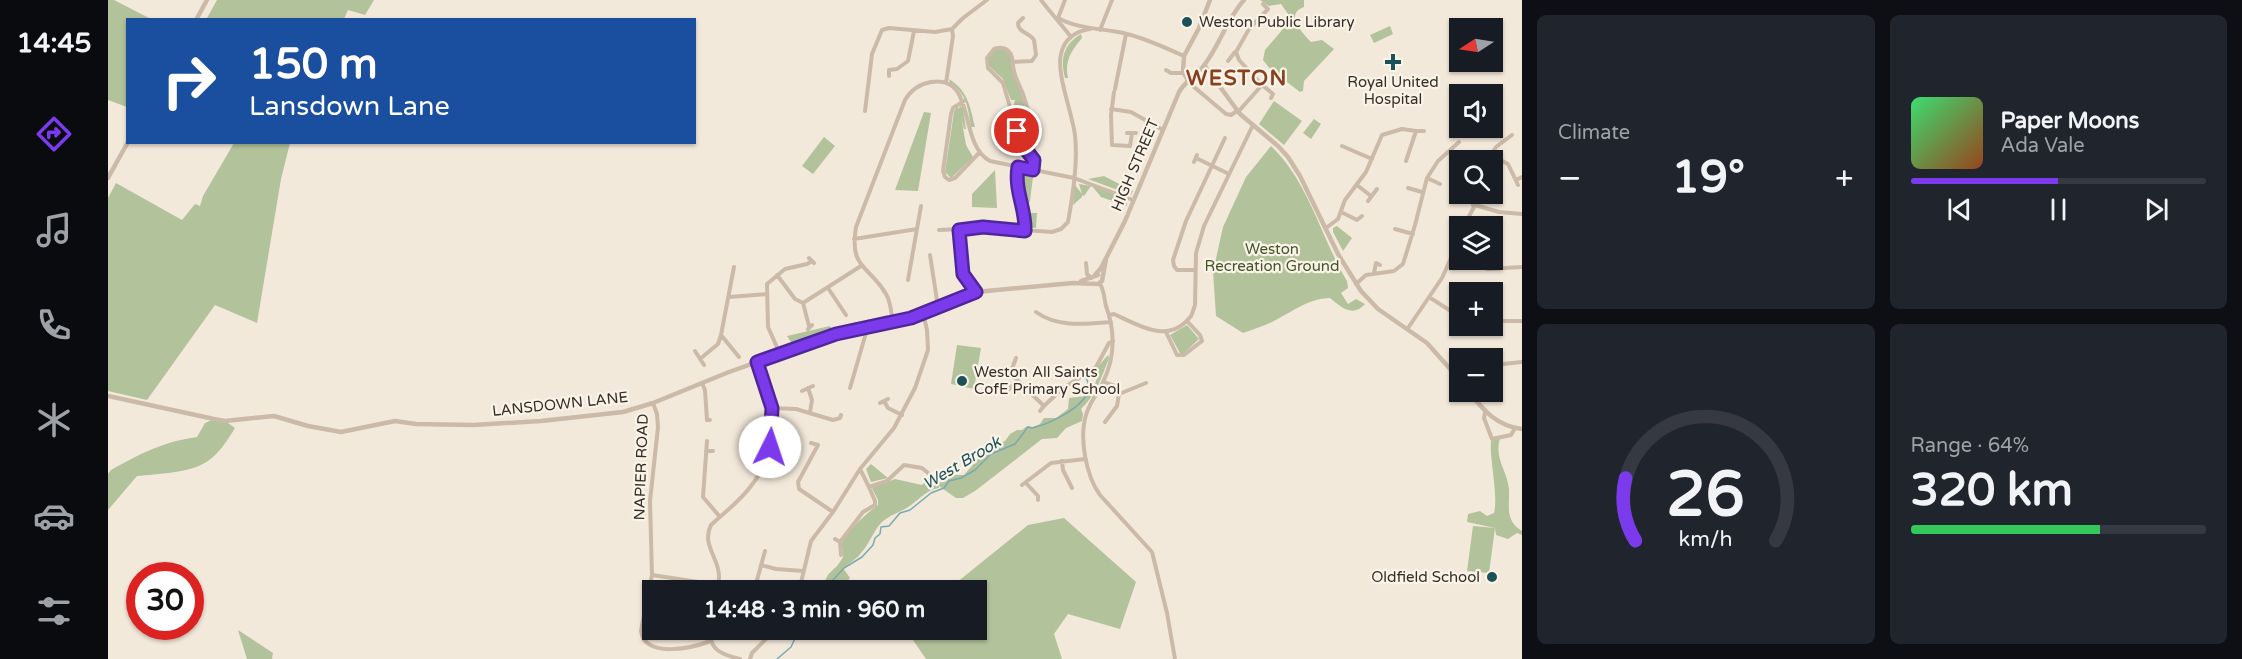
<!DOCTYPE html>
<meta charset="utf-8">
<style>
:root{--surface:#171b24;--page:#20242c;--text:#f1f3f6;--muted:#9ea1a6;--line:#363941;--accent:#7c3aed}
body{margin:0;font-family:"Varela Round",sans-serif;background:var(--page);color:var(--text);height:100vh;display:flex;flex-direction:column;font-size:22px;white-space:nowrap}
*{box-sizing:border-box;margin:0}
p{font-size:20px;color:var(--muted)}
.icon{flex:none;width:33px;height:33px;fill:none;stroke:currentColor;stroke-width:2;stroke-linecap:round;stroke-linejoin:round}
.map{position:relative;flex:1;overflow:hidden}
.sheet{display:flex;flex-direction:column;gap:15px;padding:15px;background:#0d0f14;width:720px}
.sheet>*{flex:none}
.guide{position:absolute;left:18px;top:18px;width:570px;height:126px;border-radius:0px;box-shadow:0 2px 4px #0004;background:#1a4fa0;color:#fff;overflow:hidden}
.needle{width:39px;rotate:258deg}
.buttons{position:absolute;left:1341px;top:18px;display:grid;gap:12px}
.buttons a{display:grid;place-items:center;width:54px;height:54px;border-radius:0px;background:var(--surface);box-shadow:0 2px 4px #0004;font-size:30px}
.speed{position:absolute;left:18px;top:562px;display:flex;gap:12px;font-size:30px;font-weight:700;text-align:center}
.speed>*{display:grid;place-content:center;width:78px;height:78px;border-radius:50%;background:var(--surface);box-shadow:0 2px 4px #0004;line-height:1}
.speed .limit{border:9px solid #d22;background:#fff;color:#111}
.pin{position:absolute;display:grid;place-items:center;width:51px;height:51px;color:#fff;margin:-26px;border:3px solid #fff;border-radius:50%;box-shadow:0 2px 6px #0007}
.me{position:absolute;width:66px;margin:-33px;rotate:4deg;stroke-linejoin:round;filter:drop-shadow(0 0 4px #0008)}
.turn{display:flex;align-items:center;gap:21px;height:126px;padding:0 24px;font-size:27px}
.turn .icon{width:78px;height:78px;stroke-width:2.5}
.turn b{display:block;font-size:42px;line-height:51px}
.big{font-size:45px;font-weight:700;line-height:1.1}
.sheet .tile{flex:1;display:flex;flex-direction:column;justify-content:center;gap:9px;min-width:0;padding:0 21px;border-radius:9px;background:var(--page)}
.sheet .dial{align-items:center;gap:0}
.dial svg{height:156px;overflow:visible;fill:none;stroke:var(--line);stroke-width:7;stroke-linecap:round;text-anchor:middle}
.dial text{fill:var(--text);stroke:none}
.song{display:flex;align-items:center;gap:18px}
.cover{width:72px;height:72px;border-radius:9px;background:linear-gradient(135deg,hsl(140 70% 55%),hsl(20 70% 35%))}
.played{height:6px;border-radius:3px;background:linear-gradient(90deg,var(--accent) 50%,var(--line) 50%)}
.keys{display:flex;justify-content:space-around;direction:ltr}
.heat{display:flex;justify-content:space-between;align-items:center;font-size:33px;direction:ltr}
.charge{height:9px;border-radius:4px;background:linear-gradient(90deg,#34c759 64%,var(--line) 0)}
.sheet .tiles{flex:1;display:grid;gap:15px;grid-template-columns:repeat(2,1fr)}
.trip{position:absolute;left:534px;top:580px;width:345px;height:60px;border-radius:0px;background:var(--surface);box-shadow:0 2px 4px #0004;font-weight:700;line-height:60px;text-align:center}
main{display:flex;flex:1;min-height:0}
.menu{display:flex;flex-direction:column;width:108px;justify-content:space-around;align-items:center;background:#090b0e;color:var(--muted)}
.menu .icon{width:42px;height:42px}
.menu .current{color:var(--accent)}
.menu b{font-size:27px;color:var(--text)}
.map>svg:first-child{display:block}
.green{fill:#b2c29b}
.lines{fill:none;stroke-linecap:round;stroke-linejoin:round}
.stream{stroke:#79aab1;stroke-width:1.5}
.minor{stroke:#cbbaa7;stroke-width:4}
.tertiary{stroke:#cbbaa7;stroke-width:4.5}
.route-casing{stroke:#51269a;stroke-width:15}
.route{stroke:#7c3aed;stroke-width:10}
.poi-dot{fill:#1c515a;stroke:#faf3e8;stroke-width:2}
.labels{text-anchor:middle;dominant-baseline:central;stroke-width:4.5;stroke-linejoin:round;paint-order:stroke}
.poi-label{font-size:15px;fill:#372e28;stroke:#faf3e8;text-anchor:start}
.street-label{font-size:15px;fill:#372e28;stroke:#faf3e8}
.park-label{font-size:15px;fill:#43562a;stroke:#faf3e8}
.water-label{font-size:16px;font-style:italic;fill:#1c515a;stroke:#faf3e8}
.district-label{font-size:21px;font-weight:bold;letter-spacing:1.5px;fill:#89401e;stroke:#faf3e8}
</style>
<main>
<nav class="menu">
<b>14:45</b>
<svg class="icon current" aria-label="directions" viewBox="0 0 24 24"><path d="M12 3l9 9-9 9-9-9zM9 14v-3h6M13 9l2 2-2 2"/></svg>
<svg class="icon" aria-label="music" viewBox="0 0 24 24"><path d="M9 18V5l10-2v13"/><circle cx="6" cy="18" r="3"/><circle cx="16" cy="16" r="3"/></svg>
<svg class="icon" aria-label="phone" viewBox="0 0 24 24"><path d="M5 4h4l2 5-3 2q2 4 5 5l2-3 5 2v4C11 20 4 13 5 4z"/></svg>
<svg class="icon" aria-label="climate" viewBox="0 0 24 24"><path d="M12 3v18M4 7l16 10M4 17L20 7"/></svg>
<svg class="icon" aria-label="car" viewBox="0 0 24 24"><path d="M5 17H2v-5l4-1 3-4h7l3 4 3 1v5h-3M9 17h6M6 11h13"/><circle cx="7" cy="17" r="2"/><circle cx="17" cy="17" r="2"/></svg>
<svg class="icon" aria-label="filters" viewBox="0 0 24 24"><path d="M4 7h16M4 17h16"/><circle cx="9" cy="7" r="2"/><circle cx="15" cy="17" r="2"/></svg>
</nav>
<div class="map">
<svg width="1414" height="659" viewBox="0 0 1414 659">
<rect width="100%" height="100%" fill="#f3e9db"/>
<path class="green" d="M 0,0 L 6,0 L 43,19 L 20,20 L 19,107 L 0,100 Z
M 109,0 L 266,0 L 257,15 L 240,10 L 236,19 L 102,19 L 99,18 Z
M 1152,0 L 1196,0 L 1196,7 C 1176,14 1194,33 1203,42 L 1214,40 L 1226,49 L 1196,81 L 1195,91 L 1192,92 L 1163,70 L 1155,60 L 1157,50 L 1175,29 L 1172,21 L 1180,14 L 1173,4 L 1161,6 Z
M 1282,26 L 1285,34 L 1266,43 L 1262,35 Z
M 973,34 L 974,38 C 964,50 956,61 960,78 L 957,78 C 952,59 955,45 973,34 Z
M 897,49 L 903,56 L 920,117 L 917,118 L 918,121 L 922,122 L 924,155 C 914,142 902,114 907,100 L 903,100 L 895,79 L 881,66 L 880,59 L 886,50 Z
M 841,79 C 860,91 862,106 867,127 L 863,127 C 860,109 859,93 842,83 Z
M 1166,101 L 1194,121 L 1176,145 L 1151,124 Z
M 849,106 L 851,109 L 852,106 L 855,108 L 858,129 L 856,129 L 853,116 L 858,145 L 865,157 L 843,178 L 837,172 L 846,112 Z
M 816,112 L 823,113 L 810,191 L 787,190 Z
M 1206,119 L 1213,124 L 1203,139 L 1195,133 Z
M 716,137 L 727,146 L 705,174 L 694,166 Z
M 126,143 L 182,143 L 173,179 L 149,323 L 107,305 L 39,400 L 0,391 L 0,198 L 8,183 L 74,220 L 87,204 L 92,206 L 95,196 Z
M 1163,146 C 1201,182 1213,238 1239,281 L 1240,288 L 1233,293 L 1240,304 L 1248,299 L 1257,304 C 1244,318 1233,307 1222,298 C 1198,298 1178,317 1157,325 C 1150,328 1143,330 1135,333 L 1108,316 L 1105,272 L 1115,227 L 1138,177 Z
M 887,170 L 889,208 L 864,207 L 864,194 Z
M 911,174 L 925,177 L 922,201 L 918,211 L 911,190 Z
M 996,176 L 1025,191 L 1023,195 L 980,179 Z
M 971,184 L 983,186 L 976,196 L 974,195 L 974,197 L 965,205 L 967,185 L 974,194 Z
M 984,186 L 1018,199 L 1019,206 L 993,197 Z
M 919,213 L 929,213 L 928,228 L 920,227 Z
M 1229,226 L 1244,238 L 1235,251 L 1225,232 L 1225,228 Z
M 780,315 L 776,321 L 731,329 L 685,345 L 679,336 L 722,326 L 724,329 L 740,324 Z
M 1079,325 L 1091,339 L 1076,353 L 1072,353 L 1062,335 Z
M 849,345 L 873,348 L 866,389 L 843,384 Z
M 1000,355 L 1001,358 C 994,376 988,395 973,409 L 975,414 L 974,421 L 958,428 L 949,438 L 934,439 L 867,491 L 855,498 L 848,498 L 831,486 L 831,488 C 818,490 813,498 803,505 C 794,512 783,514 774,522 C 765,531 762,543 753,553 C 749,559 741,563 735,568 L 742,578 L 731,591 L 716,591 C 717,570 725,574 734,559 C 737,554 733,549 734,544 C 736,534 761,511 770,505 L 770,500 L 764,488 L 787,479 L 814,485 L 821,477 L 824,479 L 826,477 L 831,481 L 844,475 L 856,475 L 875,453 L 897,441 L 902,434 L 909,430 L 914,430 L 919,426 L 925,427 L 932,424 L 936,418 L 948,418 L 960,409 L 961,398 L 978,396 L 982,387 L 987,384 L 990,376 L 987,370 Z
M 104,420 L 120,423 L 127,428 C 120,440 111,453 100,461 C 83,473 49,474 29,476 L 0,510 L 0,474 L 3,470 C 31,454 57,441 89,437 L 97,423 Z
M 1384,439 L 1392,439 C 1386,458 1399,470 1401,489 C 1402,505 1396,520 1414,531 L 1414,535 L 1409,533 L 1400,539 L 1388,535 L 1387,528 L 1381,573 L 1359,571 L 1365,526 L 1387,528 L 1359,522 L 1360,514 L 1372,511 L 1379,516 L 1386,513 C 1391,495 1379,448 1384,439 Z
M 763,464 L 780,478 L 763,482 L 758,469 Z
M 956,518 L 1028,582 L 1012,629 L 960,614 L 946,634 L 954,659 L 818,659 L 798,630 L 868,630 L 868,591 L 838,591 L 920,525 Z
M 130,630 L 165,653 L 164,659 L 139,659 Z"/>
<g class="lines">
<path class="stream" d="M 715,591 L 736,568 L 754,557 L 765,545 L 767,538 L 772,534 L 773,527 L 781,526 L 792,513 L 802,510 L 823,493 L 836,488 L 841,481 L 853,478 L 867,470 L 883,454 L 907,444 L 920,427 L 924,428 C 941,424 976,408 981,389 C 982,385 979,380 977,376
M 669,659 L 683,647 L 691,630"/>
<path class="minor" d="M 933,0 C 943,13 953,24 963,37
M 950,18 C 972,30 996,28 1019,34 C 1039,39 1058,48 1076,56
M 950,18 L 957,0
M 992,30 L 1004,0
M 1120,61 L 1127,52
M 905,62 L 924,61 L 928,55 L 926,40 C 921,32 910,33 910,23 L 915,18
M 1058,70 L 1063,73 L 1076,73
M 781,76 L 781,70 L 789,69 L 800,61 L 806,31
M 1079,81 L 1118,114 L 1123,115 L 1129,111
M 838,83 L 845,36 L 844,29 L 855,18 L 879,0
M 1154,85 L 1165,94 L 1163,98
M 1007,89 L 1018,34
M 1006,92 L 1003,115 L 1004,145 L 1022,146 L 1024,133
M 856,101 L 845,108 L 843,114 L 835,171 L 837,177 L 841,180 L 847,178 L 871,153
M 1003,109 L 1023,112 L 1055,130
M 757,111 L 764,54 L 774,30 L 781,28 L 827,32 L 844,29
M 1130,112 L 1154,85 L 1131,60 L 1128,52 L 1141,29 L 1160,9 L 1155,4
M 1308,131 L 1316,131
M 1019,133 L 1028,133
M 1404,135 L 1388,147 L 1383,155 L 1400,164 L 1410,185
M 1234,146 L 1264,159
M 1088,158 L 1121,174
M 1086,162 L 1089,155
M 910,168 C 906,190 918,209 917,231
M 925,170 C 928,145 924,121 916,97 C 913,88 908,80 906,71 C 904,65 906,58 902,53 C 898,47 892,47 886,49 L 879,58 L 880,68 L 895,83 L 911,138 L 915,146 L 926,160
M 1319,178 L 1332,184
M 1408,180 L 1414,177
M 1249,185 L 1263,196
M 1300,188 L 1314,192
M 1260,201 L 1269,189
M 1365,205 L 1369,194
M 1233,212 L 1249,220 L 1254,216
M 1356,226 L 1367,205 L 1391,212 L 1414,214
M 1218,228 L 1230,219 L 1237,200 L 1258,172 L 1274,135 L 1294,129 L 1308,131 L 1298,161
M 1287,229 L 1305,234
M 831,230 L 852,229
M 746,239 L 809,229
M 822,255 L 830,307
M 701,258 L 706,263
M 1353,260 L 1380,269 L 1414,267
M 978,263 L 979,274 L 983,278
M 1087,270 L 1069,270 L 1066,266 L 1065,260 L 1078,221 L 1117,138
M 1266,273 L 1268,263 L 1272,265
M 669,275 L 687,299 L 695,303 L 753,266
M 800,280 L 813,206
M 992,284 C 996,290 996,298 998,306 C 1007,331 1007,358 995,382 C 990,393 981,403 978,415 C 971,438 978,476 992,495 L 1044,552 L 1059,613 L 1067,659
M 1248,284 L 1258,275 L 1286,271 L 1295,264 L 1307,225 L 1319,178 L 1330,161 L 1351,142
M 720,288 L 738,315
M 868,292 L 855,275 L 851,232 L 853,229 L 875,227 L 944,232 L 953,229 L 960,222 C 965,194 970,163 967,135 C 964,112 948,73 953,54 C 956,39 968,31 982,29
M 621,297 L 659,294
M 1321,297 L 1352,317
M 695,303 L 701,326
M 928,312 C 950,328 978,324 1003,322
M 1084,314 L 1087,305 L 1088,253 L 1096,226 L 1145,125
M 1002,315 L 1006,314 C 1032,326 1061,345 1083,316
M 1384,321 L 1414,321
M 785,322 C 783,313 783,302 778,294 C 761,265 741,269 748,227 L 797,100 C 803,90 811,84 823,82 C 869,74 849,143 882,161 L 966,178 L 1025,200
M 1300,328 L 1334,278 L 1352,238
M 700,329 L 704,325
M 1058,332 L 1069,355 L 1076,355 L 1094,341 L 1092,335 L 1079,321
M 613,335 L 631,357
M 587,351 L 596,365
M 672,354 L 660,327 L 659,284 L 677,269 L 699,264 L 704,261
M 908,358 L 904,369 L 906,377 L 936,406 L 954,389 L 988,367 L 1001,343 L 1005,341
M 592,359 L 610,344 L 613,335 L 626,267
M 1384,369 L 1395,364 L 1414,362
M 995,382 L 1007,386 L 1011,394 L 1009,406 L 997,422
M 594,383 L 597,390 L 599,420 L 602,420
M 700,388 L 704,400 L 702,412
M 742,388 L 760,326
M 900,390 L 909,381
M 694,391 L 705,386
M 1011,394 L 1038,383
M 776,401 L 780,408 L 794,415
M 545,403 L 549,414 L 550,427 L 542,501 L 544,575 L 533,631 C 537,659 584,648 603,641
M 772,403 L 780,399
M 664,408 L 688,409 L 725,420 L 732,418 L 733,415
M 932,411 L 936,406
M 1377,412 L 1376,418 L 1384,439 L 1403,435 L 1407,428
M 599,441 L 595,497 L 612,517
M 641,443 L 662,447
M 703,443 L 710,445 L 690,482 L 691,489 L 725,512
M 639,448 L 642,437
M 598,451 L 605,451
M 954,461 L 955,470 L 964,488
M 752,469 L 761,487 L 779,481 L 796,465 L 814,468 L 825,477
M 918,483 L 930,496 L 930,500
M 914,485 L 943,463 L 977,459
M 727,539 L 732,542 L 733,555
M 732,542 L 755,512 L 767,505 L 767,501 L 761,487
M 653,565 L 668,569 L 695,571
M 544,575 L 610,585
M 649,580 L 657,551
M 609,591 C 610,586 611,581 611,576 C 611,558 593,544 603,525 C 617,512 632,501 643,486 C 675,446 665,406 649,362
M 691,591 L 703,541 L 725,512 L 752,469 L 786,428 L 807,388 L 820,350 L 819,330 L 815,313
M 603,630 C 600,650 615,655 632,659
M 642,659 L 644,653 L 667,630"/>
<path class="tertiary" d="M 88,20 L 99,0
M 1096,65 L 1132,114 L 1170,146 L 1180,157 L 1192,176 L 1230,254 L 1253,291 L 1270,309 L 1319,343 L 1352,380
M 1080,80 L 1075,72 L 1076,56 L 1091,28 L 1102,0
M 0,178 L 20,142
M 987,275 L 993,268 L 1017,221 L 1071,92 C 1078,80 1090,75 1097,64 C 1112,44 1119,19 1136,0
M 973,281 L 990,275
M 1361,392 C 1376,411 1389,426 1414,429
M 0,396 L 106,419 L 117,421 L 166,416 L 200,426 L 233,432 L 287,421 L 308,424 L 365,425 L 433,421 L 515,412 L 545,403 L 621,372 L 728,334 L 801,318 L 868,292 L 965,283 L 990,284 L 994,281 L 998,259"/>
</g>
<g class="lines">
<g class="route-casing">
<path id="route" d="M 662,447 L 664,408 L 649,362 L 728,334 L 803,318 L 868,292 L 855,274 L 851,230 L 875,227 L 917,231 C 918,209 906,190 910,167 L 925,170 L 926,160 L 915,146 L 909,131"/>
</g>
<use href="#route" class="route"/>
</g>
<g class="poi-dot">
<circle cx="1079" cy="22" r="6"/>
<path d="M1282 53h6v6h6v6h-6v6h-6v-6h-6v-6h6z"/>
<circle cx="854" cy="381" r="6"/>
<circle cx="1384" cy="577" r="6"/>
</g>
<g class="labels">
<g class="poi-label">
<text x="1091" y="22">Weston Public Library</text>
<text x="1285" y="82" text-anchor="middle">Royal United<tspan x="1285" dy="17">Hospital</tspan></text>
<text x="866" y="372">Weston All Saints<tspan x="866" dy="17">CofE Primary School</tspan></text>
<text x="1372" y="577" text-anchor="end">Oldfield School</text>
</g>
<g class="street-label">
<text transform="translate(1027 165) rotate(-67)">HIGH STREET</text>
<text transform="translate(452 404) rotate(-6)">LANSDOWN LANE</text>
<text transform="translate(533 467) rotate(-88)">NAPIER ROAD</text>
</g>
<g class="park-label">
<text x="1164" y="249">Weston<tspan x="1164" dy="17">Recreation Ground</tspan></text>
</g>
<g class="water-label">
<text transform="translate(854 463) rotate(-31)">West Brook</text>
</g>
<g class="district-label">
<text x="1129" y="78">WESTON</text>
</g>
</g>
</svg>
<div class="buttons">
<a><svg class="needle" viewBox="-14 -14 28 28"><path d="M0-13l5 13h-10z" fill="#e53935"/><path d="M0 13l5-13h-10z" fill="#9ea1a6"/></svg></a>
<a><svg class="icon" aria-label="sound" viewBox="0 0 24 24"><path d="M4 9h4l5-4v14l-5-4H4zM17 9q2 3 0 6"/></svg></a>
<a><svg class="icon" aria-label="search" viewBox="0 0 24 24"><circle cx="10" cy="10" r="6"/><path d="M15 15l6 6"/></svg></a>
<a><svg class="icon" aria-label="layers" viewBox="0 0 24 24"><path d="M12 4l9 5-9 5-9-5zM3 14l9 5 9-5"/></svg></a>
<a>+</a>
<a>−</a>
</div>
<div class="speed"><div class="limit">30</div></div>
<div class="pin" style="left:909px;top:131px;background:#d93025"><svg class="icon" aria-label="arrive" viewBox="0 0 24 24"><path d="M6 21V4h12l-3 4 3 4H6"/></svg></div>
<svg class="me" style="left:662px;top:447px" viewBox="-20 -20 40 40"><circle r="19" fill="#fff"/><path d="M0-13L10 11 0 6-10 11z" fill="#7c3aed"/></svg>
<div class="trip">14:48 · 3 min · 960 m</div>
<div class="guide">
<div class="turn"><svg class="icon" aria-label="right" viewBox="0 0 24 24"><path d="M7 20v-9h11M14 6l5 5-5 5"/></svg><div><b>150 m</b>Lansdown Lane</div></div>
</div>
</div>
<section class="sheet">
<div class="tiles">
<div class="tile"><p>Climate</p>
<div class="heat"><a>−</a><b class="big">19°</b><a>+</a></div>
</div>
<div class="tile">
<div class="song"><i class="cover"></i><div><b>Paper Moons</b><p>Ada Vale</p></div></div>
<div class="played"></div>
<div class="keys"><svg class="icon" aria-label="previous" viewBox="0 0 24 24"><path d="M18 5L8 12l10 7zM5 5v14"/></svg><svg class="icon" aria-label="pause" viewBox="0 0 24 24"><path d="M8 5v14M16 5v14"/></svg><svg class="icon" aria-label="next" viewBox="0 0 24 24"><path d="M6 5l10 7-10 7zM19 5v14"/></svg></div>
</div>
<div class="tile dial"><svg viewBox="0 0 100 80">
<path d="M14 69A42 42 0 1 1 86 69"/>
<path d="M14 69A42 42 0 0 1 9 37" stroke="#7c3aed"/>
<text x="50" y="56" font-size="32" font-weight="700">26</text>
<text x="50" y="72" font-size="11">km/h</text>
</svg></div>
<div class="tile"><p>Range · 64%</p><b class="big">320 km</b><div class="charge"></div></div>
</div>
</section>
</main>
